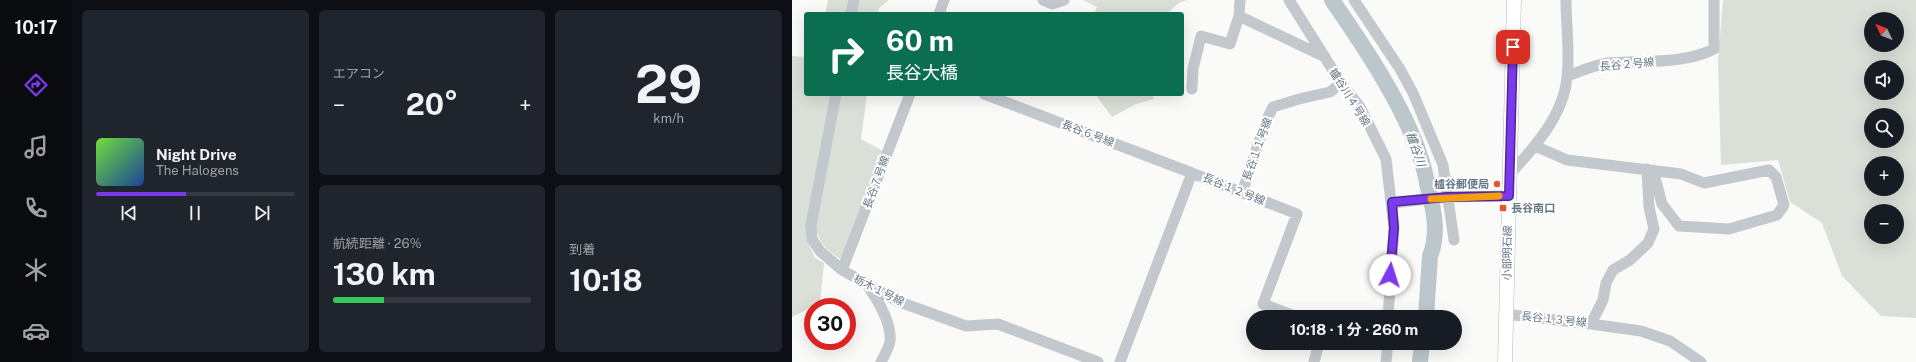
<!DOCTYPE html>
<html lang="ja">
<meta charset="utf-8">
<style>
:root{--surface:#171b24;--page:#20242c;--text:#f1f3f6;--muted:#9ea1a6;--line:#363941;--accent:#7c3aed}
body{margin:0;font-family:"Public Sans","Noto Sans JP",sans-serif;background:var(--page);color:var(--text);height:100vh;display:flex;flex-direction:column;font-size:15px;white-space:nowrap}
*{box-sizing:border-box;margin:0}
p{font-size:13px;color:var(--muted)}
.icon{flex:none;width:22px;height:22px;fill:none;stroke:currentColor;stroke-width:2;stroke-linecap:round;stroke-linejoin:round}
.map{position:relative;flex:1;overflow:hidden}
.sheet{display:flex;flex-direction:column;gap:10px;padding:10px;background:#0d0f14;width:720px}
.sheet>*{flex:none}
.top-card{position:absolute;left:12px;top:12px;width:380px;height:84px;border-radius:4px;box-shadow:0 4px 16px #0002;background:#0b6e4f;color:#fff;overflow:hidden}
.needle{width:26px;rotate:313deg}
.buttons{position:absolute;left:1072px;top:12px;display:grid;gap:8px}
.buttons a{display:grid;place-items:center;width:40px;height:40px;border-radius:50%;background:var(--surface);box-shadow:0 4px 16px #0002;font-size:20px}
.speed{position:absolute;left:12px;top:298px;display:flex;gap:8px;font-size:20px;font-weight:700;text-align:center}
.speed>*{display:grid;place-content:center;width:52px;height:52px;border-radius:50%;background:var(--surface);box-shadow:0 4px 16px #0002;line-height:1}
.speed .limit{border:6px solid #d22;background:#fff;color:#111}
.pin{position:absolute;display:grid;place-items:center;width:34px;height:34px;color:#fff;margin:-17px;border-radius:8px;box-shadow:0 2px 6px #0006}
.me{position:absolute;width:44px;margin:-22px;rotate:5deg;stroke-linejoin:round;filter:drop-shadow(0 0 3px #0008)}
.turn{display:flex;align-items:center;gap:14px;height:84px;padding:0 16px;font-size:18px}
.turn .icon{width:52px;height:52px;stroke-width:2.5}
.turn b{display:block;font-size:28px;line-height:34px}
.big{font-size:30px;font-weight:700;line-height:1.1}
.sheet .card{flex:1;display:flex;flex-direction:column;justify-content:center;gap:6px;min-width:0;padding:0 14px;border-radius:6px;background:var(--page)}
.sheet .dial{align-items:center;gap:0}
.dial b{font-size:52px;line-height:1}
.song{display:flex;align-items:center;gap:12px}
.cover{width:48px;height:48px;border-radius:6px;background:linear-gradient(135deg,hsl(100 70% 55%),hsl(220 70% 35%))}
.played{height:4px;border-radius:2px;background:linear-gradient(90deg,var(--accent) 45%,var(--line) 45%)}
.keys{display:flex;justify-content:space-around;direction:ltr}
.heat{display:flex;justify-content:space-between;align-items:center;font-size:22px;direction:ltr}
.charge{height:6px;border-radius:3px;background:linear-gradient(90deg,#34c759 26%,var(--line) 0)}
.sheet .tiles{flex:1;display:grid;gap:10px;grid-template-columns:repeat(3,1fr)}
.card:first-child{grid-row:span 2}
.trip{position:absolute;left:454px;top:310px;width:216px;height:40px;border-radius:20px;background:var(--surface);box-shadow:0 4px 16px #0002;font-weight:700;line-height:40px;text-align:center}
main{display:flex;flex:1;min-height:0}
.tabs{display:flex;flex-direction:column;width:72px;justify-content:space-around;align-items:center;background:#090b0e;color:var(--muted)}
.tabs .icon{width:28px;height:28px}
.tabs .current{color:var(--accent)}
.tabs b{font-size:18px;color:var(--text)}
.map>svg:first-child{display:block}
.green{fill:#dadfd7;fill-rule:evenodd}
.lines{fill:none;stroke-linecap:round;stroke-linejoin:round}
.river{stroke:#bbc7cb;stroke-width:16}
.major-casing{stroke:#b5babe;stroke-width:15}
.minor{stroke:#c3c8cc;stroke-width:11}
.major{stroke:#fff;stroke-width:14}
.route-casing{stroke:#51269a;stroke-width:10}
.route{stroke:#7c3aed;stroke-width:7}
.slow{stroke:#f59e0b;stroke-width:7}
.poi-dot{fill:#e4572e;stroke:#fff;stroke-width:1.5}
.labels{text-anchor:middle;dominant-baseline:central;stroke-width:4;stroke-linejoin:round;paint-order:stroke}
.street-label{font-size:11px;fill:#657683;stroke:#fff}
.poi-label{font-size:11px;font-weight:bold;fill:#657683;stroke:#fff;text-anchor:end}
.water-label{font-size:12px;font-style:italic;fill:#60757c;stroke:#fff}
</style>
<main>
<nav class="tabs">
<b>10:17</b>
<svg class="icon current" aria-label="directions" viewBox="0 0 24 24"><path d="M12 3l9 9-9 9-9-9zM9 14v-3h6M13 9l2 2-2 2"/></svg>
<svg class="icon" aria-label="music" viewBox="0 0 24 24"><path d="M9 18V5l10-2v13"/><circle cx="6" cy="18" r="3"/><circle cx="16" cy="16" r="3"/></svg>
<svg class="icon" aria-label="phone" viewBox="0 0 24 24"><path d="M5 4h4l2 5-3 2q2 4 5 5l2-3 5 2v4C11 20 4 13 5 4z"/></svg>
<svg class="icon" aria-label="climate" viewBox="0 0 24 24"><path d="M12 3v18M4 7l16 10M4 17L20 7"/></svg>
<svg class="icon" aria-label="car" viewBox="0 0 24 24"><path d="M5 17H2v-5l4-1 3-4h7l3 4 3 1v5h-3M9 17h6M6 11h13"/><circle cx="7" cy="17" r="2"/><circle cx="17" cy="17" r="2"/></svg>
</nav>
<section class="sheet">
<div class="tiles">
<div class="card">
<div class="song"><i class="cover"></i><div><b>Night Drive</b><p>The Halogens</p></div></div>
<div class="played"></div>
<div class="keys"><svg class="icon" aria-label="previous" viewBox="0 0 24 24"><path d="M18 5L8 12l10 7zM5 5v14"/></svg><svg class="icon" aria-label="pause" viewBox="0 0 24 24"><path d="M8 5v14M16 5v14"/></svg><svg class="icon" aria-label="next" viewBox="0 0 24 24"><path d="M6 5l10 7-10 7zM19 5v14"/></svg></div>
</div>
<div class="card"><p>エアコン</p>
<div class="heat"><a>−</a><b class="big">20°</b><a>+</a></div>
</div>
<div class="card dial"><b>29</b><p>km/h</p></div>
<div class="card"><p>航続距離 · 26%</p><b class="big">130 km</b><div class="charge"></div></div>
<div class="card"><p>到着</p><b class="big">10:18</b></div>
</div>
</section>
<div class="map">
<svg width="1124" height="362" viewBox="0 0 1124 362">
<rect width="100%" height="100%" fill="#fafaf8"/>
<path class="green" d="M 36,0 L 58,0 L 56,14 L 33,14 Z
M 66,0 L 97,0 L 87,8 L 86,14 L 64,14 Z
M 291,0 L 395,0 L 387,3 L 374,14 L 302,14 L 305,7 Z
M 931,0 L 1124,0 L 1124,318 L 1089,316 L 1050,276 L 1030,223 L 998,202 L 986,160 L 929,165 L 926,59 ZM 1079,19 L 1105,19 L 1105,45 L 1079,45 ZM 1079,67 L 1105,67 L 1105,93 L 1079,93 ZM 1079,115 L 1105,115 L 1105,141 L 1079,141 ZM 1079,163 L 1105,163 L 1105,189 L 1079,189 ZM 1079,211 L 1105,211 L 1105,237 L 1079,237 Z
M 0,56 L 14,57 L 14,94 L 41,94 L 14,238 L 23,258 L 32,263 L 28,303 L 0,317 Z
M 48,94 L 75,94 L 69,139 L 91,151 L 57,243 L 48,259 C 32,248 28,243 23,225 Z
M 303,94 L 361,94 L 362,99 L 344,104 L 320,117 Z"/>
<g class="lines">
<path class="river" d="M 540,0 C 571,45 611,104 628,156 C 632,166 634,177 636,188 C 642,210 647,234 638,256 L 634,317
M 628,362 L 630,343"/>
<g class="major-casing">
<path id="major" d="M 713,362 L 722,0"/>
</g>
<path class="minor" d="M 251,0 L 260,4 L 272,0
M 497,0 L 549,83 L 568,107 L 594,159 L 602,228 L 596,317
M 562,0 L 608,69 L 621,93 L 651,165 L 662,240
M 59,14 L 62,0
M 147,14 L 152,0
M 447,16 L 533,57
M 775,76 C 789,71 802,65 816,63 C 851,60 890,65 922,49 L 922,0
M 400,89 L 401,69 L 409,36 L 438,44 L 447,16 L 448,0
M 44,94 L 19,225 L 20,239 L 28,251 L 50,270 L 105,301 L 174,326 L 206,324 L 306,362
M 192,94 L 400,173
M 743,146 L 775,160 L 889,174 L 912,183 L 977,170 L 984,177 L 992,205 L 985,215 L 937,229 L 887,226 L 870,204 L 861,170
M 717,175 C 742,148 772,115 775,77 C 778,52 774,25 774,0
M 450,193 L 474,121 L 481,107 L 507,99 L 538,92 L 549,83
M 600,203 L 655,197 L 717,196
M 50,270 L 118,94
M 76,286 C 85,299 100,324 98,341 C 97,348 92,356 89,362
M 713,314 L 799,324 L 811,300 L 814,283 L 821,270 L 838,260 L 856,243 L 862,229 L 857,207 L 855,169
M 799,324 L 849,331 L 878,341 L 909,362
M 328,362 L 400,173 L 505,214 L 471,304 L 505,317
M 522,362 L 527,343
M 594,362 L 596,343"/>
<use href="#major" class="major"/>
</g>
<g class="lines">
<g class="route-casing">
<path id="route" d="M 598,275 L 602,228 L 600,202 L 655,197 L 717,196 L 721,47"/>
</g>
<use href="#route" class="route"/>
<path class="slow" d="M 639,199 L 707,196"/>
</g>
<g class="poi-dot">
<circle cx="705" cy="184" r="4"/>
<rect x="707" y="204" width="8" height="8" rx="2"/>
</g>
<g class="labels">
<g class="street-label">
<text transform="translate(835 64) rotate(-5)">長谷２号線</text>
<text transform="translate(558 97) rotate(58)">櫨谷川４号線</text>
<text transform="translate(296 133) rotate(21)">長谷６号線</text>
<text transform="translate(465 149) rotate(-70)">長谷１１号線</text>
<text transform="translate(84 182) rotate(-70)">長谷７号線</text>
<text transform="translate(442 189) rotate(22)">長谷１２号線</text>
<text transform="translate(715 253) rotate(-89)">小部明石線</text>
<text transform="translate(87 290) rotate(27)">栃木１号線</text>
<text transform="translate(762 319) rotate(6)">長谷１３号線</text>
</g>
<g class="poi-label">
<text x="697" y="184">櫨谷郵便局</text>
<text x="719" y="208" text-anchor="start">長谷南口</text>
</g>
<g class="water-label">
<text transform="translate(624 149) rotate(71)">櫨谷川</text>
</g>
</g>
</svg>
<div class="buttons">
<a><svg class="needle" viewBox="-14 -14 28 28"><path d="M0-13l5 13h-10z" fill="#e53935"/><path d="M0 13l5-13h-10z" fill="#9ea1a6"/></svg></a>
<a><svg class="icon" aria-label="sound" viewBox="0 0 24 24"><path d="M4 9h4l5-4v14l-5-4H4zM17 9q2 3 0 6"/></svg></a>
<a><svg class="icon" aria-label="search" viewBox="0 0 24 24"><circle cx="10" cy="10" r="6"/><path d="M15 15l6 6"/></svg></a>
<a>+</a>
<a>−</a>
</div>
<div class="speed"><div class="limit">30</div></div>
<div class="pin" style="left:721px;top:47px;background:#d93025"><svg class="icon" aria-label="arrive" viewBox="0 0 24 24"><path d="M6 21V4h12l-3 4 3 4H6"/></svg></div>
<svg class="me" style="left:598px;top:275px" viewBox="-20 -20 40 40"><circle r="19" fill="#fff"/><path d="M0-13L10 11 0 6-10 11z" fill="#7c3aed"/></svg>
<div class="trip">10:18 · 1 分 · 260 m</div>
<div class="top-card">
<div class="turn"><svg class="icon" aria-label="right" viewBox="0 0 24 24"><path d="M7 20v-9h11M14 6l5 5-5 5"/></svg><div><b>60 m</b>長谷大橋</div></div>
</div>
</div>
</main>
